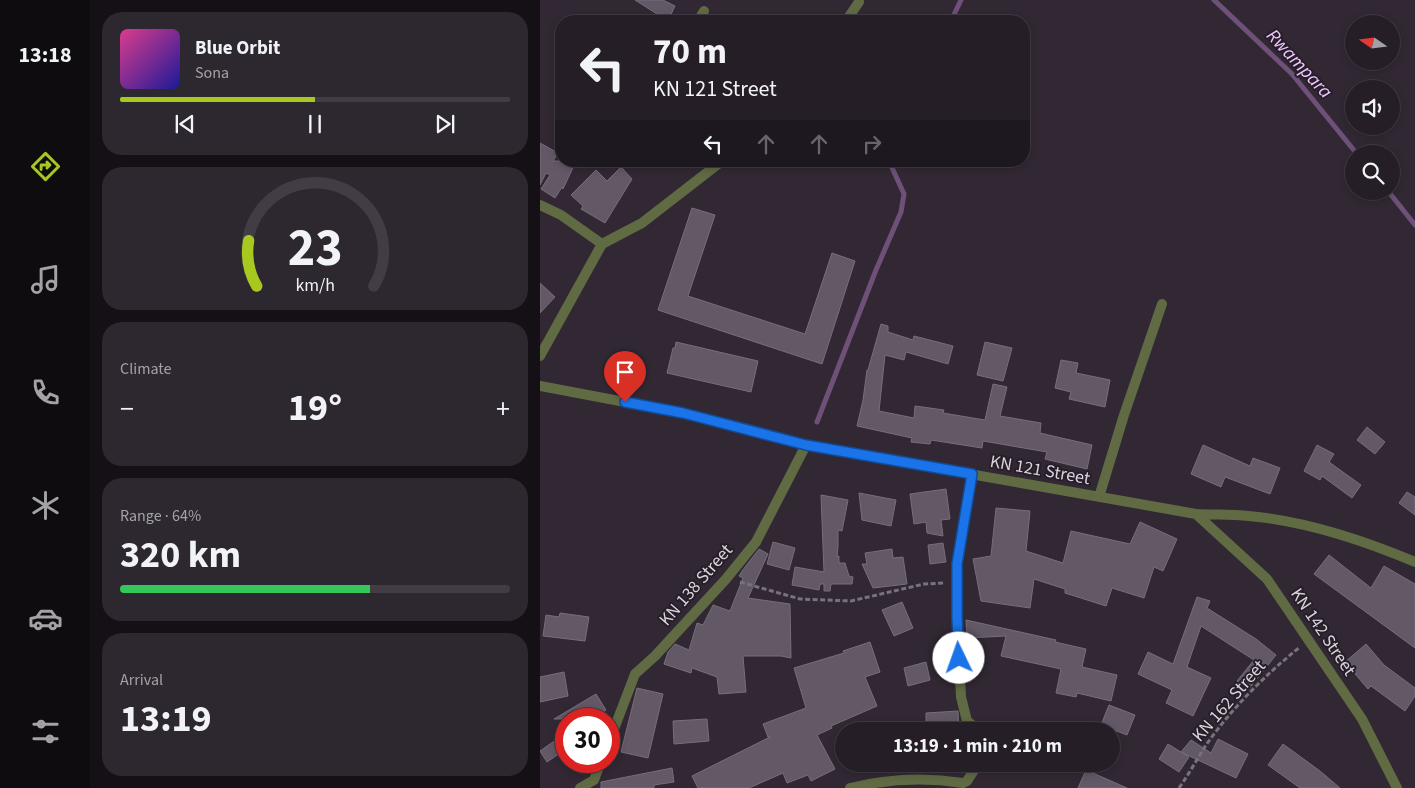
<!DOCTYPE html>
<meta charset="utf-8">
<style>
:root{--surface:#251e27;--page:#2d272f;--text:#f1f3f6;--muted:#a3a2a7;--line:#423c44;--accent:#a7c81f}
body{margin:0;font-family:"Source Sans 3",sans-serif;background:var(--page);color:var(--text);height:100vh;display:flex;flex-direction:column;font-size:19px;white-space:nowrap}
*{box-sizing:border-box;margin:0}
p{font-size:16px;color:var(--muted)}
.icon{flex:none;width:28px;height:28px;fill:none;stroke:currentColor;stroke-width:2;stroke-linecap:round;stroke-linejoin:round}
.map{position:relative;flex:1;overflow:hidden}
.drawer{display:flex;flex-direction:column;gap:12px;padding:12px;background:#141015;width:450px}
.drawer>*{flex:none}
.hud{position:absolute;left:15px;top:15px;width:475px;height:152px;border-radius:20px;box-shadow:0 2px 8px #0003,0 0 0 1px var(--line);background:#251e27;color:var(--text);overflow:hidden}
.needle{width:32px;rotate:284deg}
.fabs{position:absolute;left:805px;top:15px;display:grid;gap:10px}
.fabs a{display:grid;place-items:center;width:55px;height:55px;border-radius:50%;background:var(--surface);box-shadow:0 2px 8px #0003,0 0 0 1px var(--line);font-size:25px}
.speed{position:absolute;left:15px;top:708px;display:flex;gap:10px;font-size:25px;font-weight:700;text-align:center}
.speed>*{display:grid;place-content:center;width:65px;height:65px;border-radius:50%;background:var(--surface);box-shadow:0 2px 8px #0003,0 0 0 1px var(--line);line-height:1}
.speed .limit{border:8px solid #d22;background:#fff;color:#111}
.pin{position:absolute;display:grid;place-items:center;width:42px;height:42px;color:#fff;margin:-51px -21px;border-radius:50% 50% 50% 0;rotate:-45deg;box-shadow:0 0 5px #0007}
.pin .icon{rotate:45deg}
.me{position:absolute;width:55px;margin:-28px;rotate:357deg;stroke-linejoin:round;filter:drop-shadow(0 0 4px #0008)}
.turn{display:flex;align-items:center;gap:18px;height:105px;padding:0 15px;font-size:22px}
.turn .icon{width:65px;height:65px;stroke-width:2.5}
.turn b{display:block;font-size:35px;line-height:42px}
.lanes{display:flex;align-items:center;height:48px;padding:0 15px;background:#0003;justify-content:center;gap:25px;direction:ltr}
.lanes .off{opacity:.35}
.big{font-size:38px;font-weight:700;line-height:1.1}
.drawer .card{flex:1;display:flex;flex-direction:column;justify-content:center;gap:8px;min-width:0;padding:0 18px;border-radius:20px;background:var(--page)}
.drawer .dial{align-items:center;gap:0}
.dial svg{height:130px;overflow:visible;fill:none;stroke:var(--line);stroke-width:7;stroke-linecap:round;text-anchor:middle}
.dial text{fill:var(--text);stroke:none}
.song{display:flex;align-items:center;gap:15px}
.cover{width:60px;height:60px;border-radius:8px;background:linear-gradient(135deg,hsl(330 70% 55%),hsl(240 70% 35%))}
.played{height:5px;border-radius:2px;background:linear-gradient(90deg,var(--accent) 50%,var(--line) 50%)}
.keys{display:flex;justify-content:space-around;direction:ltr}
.heat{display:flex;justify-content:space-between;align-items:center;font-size:28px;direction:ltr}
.charge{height:8px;border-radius:4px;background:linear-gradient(90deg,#34c759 64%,var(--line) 0)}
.trip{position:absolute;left:295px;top:722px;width:285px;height:50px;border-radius:25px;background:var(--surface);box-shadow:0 2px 8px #0003,0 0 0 1px var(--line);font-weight:700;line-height:50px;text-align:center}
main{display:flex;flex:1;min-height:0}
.tabs{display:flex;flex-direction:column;width:90px;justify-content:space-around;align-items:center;background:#0f0c10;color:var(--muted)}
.tabs .icon{width:35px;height:35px}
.tabs .selected{color:var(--accent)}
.tabs b{font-size:22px;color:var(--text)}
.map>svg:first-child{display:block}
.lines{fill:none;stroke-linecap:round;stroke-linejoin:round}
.stream{stroke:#6e5079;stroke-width:5}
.building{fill:#625866;stroke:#786d7b}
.path{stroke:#79717b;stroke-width:3;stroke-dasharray:5 2.5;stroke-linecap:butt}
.minor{stroke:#606a43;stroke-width:10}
.route-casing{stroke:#114b97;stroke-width:12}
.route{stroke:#1a73e8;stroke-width:9}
.labels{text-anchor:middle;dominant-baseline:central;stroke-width:4;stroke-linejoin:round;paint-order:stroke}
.street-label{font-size:18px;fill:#d9d3db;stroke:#271e2a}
.water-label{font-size:19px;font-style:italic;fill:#efc8fd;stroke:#271e2a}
</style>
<main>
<nav class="tabs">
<b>13:18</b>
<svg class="icon selected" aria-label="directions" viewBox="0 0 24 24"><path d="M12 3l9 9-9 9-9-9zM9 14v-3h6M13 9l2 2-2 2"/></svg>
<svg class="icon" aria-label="music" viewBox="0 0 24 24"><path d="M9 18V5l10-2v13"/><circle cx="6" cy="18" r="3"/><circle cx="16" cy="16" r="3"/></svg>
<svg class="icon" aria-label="phone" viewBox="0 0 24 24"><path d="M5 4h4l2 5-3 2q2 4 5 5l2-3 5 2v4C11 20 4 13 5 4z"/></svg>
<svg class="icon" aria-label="climate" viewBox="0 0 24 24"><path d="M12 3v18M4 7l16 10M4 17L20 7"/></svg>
<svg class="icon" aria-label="car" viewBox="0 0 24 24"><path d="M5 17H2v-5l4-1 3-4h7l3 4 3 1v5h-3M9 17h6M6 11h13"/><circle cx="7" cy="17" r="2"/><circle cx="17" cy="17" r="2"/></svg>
<svg class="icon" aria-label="filters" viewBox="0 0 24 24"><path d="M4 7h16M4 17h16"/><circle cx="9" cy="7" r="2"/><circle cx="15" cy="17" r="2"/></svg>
</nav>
<section class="drawer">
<div class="card">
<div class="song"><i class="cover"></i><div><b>Blue Orbit</b><p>Sona</p></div></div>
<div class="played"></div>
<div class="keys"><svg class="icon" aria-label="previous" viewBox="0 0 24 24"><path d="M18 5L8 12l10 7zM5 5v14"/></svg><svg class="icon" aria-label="pause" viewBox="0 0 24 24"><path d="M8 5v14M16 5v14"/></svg><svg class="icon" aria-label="next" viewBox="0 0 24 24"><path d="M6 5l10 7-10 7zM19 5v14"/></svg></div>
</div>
<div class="card dial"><svg viewBox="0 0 100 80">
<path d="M14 69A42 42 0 1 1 86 69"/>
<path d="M14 69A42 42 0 0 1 9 41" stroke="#a7c81f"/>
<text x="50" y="56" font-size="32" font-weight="700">23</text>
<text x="50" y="72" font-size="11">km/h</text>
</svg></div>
<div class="card"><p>Climate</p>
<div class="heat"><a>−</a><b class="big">19°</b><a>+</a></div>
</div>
<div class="card"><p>Range · 64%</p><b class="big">320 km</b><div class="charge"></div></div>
<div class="card"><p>Arrival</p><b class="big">13:19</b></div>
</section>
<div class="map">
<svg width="875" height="788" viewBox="0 0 875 788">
<rect width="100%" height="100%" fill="#312834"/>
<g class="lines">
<path class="stream" d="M 674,0 L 752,74 L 817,154
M 411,21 L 421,0
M 848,191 L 875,225
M 277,422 L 336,270 L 361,212 L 364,194 L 349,161"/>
</g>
<path class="building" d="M 95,0 L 123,0 L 135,6 L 128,21 L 113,21 L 117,14 Z
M 0,143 L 18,153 L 13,161 L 36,161 L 23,189 L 22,187 L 15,198 L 1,189 L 10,175 L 6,173 L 0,185 Z
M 81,167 L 92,179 L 65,223 L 41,209 L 43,206 L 31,195 L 56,170 L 67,181 Z
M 152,208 L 175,215 L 148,296 L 265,334 L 292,253 L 315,261 L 282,364 L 118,310 Z
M 0,283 L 15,297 L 0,313 Z
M 341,324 L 348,326 L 348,332 L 373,340 L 374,336 L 413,346 L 408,364 L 366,352 L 364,360 L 345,355 L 339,411 L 374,418 L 375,406 L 404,410 L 403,413 L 445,420 L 453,384 L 467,387 L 460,416 L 501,423 L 500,433 L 552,445 L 547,469 L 505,459 L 507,452 L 443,441 L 442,448 L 391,440 L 390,444 L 371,442 L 372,438 L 317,426 L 323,400 L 327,370 L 328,370 Z
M 136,342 L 218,361 L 211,392 L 127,373 L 133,348 L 135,348 Z
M 445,342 L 472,348 L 463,381 L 437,375 Z
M 521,360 L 538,363 L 536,373 L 570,380 L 565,407 L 529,399 L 531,392 L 515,388 Z
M 827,427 L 845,442 L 835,454 L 817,440 Z
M 663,445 L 710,466 L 713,458 L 740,468 L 730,494 L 685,477 L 681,487 L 651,474 Z
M 777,445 L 794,454 L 789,462 L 821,485 L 812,498 L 782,476 L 780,480 L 764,471 Z
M 406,489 L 410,519 L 401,520 L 403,536 L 387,533 L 386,522 L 374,524 L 370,494 Z
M 867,492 L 875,497 L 875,515 L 859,503 Z
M 319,493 L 356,500 L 351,526 L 322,520 Z
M 281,495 L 308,500 L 302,531 L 298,530 L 298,547 L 297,557 L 299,556 L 299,563 L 305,563 L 309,576 L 313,577 L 312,584 L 291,584 L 290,591 L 284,591 L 284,584 L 280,584 L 279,590 L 252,585 L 255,567 L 284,572 Z
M 456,508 L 490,511 L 486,551 L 523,563 L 531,531 L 590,544 L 600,522 L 637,539 L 623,571 L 614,567 L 604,598 L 572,588 L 566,606 L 525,593 L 525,589 L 494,579 L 490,608 L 441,601 L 433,559 L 451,556 Z
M 233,542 L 255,548 L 249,570 L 227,564 Z
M 403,543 L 406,562 L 390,564 L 388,545 Z
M 219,549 L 228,554 L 208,598 L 250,604 L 251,658 L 241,656 L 203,656 L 206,692 L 179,694 L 177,677 L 152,668 L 151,673 L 124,664 L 128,652 L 135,644 L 149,650 L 157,623 L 163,625 L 173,605 L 190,611 L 203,578 L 199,576 L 202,571 Z
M 352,549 L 353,558 L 363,557 L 367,584 L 333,588 L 322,564 L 327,564 L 325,553 Z
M 789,555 L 831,588 L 844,566 L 875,584 L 875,648 L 774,574 Z
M 657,597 L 670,601 L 667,608 L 716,639 L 736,655 L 708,690 L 697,681 L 714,660 L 661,626 L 647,667 L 671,678 L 653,716 L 626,703 L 632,690 L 598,674 L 608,652 L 633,664 Z
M 362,602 L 373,628 L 354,636 L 342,610 Z
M 20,613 L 49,617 L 45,641 L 3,636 L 6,615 L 19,617 Z
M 426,620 L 516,640 L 515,642 L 546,649 L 542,667 L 577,675 L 571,701 L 537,693 L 536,697 L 516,693 L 521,669 L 461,656 L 466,636 L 427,638 Z
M 330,642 L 340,672 L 325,677 L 337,706 L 291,726 L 292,728 L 277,735 L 295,769 L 271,781 L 268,775 L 247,783 L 243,773 L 209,788 L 158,788 L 152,776 L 230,737 L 228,737 L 223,724 L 266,708 L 254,668 L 304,653 L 303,651 Z
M 826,644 L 844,665 L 875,688 L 875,696 L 865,711 L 831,686 L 828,689 L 805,662 Z
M 386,662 L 390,680 L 368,686 L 364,668 Z
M 24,672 L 28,696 L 0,702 L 0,677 Z
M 97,688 L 123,694 L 108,758 L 81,752 Z
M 56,694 L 66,710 L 54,719 L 14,719 Z
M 569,705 L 595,715 L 587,735 L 561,725 Z
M 418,711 L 419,731 L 386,731 L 386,713 Z
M 167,719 L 169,741 L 134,744 L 133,721 Z
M 26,733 L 26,749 L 7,762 L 0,751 Z
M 678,739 L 708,754 L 696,778 L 641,752 L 651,740 L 671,753 Z
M 628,744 L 649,757 L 639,772 L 619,759 Z
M 743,744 L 780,771 L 800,788 L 760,788 L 728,765 Z
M 132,768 L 134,782 L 114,785 L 114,788 L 61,788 L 61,782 Z
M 546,770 L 587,788 L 538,788 Z"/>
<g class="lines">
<path class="path" d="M 200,582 L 260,599 L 311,601 L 384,584 L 404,583
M 639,788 C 649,774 657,759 666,745 C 692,708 725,675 760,647"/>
<path class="minor" d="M 158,21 L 164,11
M 306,21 L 319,2
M 0,205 L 21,215 L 62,244
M 0,356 L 62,244 L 102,223 L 182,161
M 0,386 L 143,413 L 266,445 L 656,514 C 673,515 692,514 709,516 C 766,521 823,540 875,562
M 432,474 L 417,565 L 417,618 L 421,697 L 427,721 L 440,731
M 559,497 L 584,415 L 622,304
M 656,514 L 727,579 L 822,719 L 857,788
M 69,742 L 95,674 L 115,656 L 186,579 L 216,542 L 266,445
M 40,788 L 54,780 L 61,761
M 310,788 C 347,779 385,777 423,783 L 427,781 L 438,764"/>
</g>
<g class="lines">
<g class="route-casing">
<path id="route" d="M 85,402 L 143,413 L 266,445 L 432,474 L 417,564 L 417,618 L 419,658"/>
</g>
<use href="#route" class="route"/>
</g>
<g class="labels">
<g class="street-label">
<text transform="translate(500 470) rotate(10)">KN 121 Street</text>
<text transform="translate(156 585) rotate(-49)">KN 138 Street</text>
<text transform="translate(783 632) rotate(56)">KN 142 Street</text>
<text transform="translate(689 701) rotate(-49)">KN 162 Street</text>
</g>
<g class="water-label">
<text transform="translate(759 64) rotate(47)">Rwampara</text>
</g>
</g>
</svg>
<div class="fabs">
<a><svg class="needle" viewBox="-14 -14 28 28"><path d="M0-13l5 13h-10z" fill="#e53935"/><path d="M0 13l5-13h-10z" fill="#a3a2a7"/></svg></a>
<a><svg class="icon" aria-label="sound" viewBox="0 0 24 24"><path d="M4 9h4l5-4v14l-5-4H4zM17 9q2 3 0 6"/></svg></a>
<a><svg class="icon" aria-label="search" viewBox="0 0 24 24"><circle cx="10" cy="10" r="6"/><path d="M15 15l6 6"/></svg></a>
</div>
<div class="speed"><div class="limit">30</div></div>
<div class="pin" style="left:85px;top:402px;background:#d93025"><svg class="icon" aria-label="arrive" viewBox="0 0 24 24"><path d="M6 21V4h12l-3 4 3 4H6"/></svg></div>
<svg class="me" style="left:419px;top:658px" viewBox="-20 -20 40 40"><circle r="19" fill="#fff"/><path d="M0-13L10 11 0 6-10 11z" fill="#1a73e8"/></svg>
<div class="trip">13:19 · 1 min · 210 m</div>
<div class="hud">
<div class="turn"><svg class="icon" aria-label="left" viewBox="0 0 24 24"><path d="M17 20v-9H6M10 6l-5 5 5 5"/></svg><div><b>70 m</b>KN 121 Street</div></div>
<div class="lanes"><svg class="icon" aria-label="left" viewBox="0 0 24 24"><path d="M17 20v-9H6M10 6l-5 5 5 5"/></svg><svg class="icon off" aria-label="ahead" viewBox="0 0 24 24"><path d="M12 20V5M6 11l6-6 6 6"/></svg><svg class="icon off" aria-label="ahead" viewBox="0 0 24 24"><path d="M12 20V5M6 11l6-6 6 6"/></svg><svg class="icon off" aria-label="right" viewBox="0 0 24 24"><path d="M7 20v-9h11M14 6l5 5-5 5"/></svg></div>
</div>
</div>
</main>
